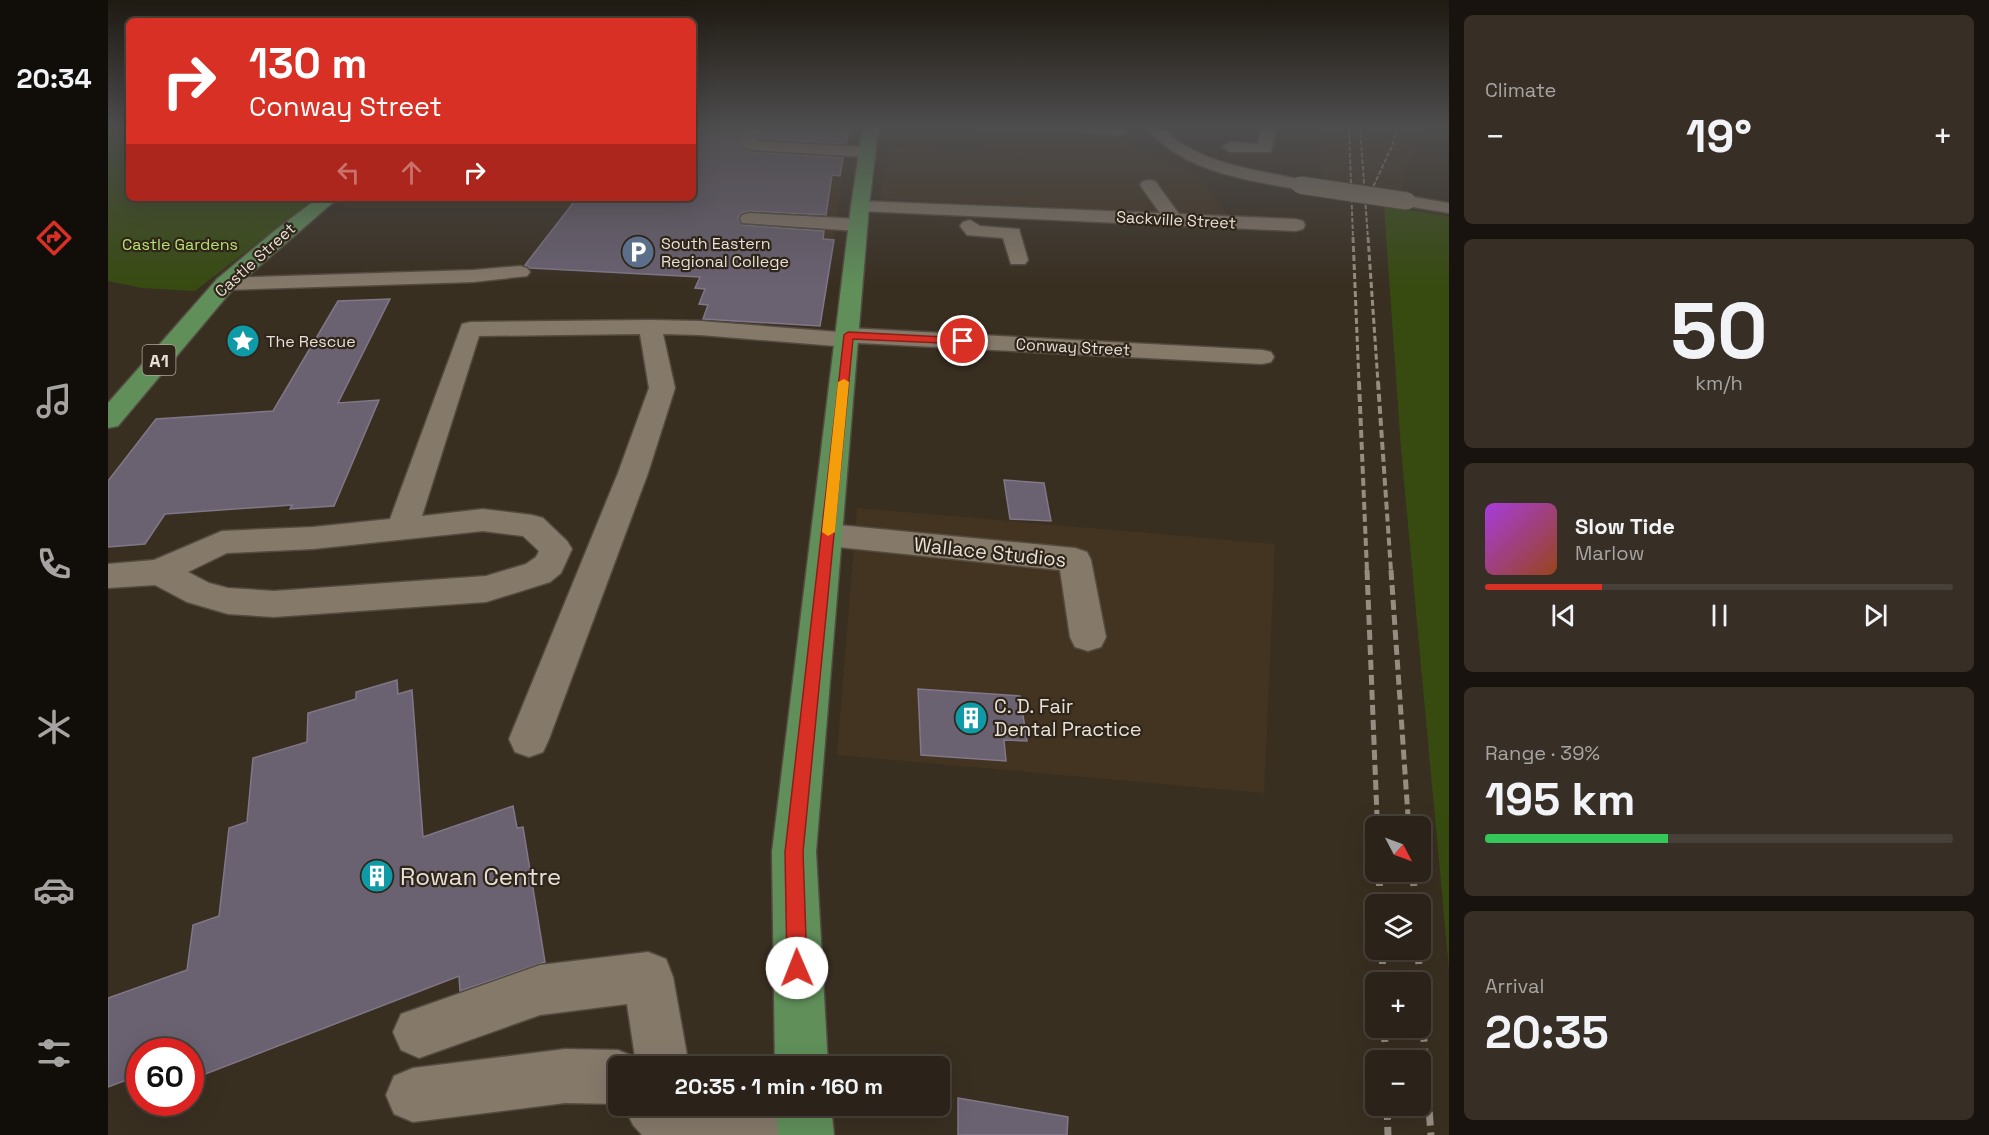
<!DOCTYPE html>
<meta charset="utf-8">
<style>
:root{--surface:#2b2319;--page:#372f26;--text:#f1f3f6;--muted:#a6a4a2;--line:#474038;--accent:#d93025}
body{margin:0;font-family:"Space Grotesk",sans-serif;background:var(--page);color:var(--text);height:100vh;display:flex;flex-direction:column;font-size:22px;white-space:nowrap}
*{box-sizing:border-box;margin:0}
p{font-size:20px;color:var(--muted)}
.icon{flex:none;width:33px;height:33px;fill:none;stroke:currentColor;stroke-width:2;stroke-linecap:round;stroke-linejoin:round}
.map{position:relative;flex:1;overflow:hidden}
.sheet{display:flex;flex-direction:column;gap:15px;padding:15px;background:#18130e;width:540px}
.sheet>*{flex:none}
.guide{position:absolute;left:18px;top:18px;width:570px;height:183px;border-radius:9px;box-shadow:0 6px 24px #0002,0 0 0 2px var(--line);background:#d93025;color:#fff;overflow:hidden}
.needle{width:39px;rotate:131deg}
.buttons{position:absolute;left:1257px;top:816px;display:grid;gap:12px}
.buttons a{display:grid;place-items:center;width:66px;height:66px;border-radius:9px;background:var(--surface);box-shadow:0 6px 24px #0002,0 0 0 2px var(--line);font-size:30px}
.speed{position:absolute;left:18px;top:1038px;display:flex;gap:12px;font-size:30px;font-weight:700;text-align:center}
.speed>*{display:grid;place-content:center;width:78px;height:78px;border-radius:50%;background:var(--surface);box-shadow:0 6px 24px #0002,0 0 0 2px var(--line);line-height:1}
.speed .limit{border:9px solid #d22;background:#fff;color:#111}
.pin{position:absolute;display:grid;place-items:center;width:51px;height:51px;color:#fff;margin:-26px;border:3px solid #fff;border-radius:50%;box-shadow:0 2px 6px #0007}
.me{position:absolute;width:66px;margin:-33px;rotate:359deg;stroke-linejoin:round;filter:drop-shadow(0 0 4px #0008)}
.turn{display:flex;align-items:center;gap:21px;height:126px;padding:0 24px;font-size:27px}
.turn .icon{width:78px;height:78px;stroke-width:2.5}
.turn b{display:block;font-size:42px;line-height:51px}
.lanes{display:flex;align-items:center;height:57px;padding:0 24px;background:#0003;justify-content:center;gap:30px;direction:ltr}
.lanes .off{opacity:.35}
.big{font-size:45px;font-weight:700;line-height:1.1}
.sheet .card{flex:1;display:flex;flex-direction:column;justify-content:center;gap:9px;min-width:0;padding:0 21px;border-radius:9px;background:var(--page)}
.sheet .dial{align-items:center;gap:0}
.dial b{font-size:78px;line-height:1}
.song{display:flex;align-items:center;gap:18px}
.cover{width:72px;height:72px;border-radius:9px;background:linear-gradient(135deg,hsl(280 70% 55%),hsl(20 70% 35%))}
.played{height:6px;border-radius:3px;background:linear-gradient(90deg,var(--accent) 25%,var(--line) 25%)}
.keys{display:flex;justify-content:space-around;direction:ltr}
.heat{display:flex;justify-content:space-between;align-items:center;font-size:33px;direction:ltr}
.charge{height:9px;border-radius:4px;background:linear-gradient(90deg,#34c759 39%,var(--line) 0)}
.trip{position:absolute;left:500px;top:1056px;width:342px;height:60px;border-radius:9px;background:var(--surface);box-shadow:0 6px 24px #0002,0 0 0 2px var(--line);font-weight:700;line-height:60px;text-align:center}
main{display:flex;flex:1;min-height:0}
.dock{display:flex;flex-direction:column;width:108px;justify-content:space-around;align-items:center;background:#110e0a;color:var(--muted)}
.dock .icon{width:42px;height:42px}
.dock .selected{color:var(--accent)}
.dock b{font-size:27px;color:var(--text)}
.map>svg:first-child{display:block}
.built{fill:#433421}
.green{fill:#374b11}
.building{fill:#6a6171;stroke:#807788;stroke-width:1.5}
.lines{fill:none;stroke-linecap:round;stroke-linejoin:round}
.minor-casing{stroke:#544b40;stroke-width:3}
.major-casing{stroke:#544b40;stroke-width:3}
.minor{fill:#85796a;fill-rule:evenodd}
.major{fill:#608f5a;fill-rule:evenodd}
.rail-far4{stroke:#958d82;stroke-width:2;stroke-dasharray:4.5 2;stroke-linecap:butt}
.rail-far3{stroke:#958d82;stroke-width:3;stroke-dasharray:6 3;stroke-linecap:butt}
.rail-far2{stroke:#958d82;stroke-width:4;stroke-dasharray:8 4;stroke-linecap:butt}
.rail-far1{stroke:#958d82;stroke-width:5;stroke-dasharray:10 5;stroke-linecap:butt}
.rail{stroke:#958d82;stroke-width:7;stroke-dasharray:14 7;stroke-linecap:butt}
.minor-bridge-casing{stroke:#544b40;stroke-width:19;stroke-linecap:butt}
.minor-bridge{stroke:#85796a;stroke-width:17}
.route{fill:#d93025;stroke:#8d1f18;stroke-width:1.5}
.slow{fill:#f59e0b}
.labels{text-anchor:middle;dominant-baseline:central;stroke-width:4.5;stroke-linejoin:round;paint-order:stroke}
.far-street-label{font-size:16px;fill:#e7e0d8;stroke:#2f2518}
.far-poi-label{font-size:16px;fill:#e7e0d8;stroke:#2f2518;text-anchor:start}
.far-park-label{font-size:16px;fill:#b6e072;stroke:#2f2518}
.shield{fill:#2f2518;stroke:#b0a89e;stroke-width:1.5}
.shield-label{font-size:18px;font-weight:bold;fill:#e7e0d8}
.street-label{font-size:20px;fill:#e7e0d8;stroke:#2f2518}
.poi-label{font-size:20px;fill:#e7e0d8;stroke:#2f2518;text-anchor:start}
.near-poi-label{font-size:24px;fill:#e7e0d8;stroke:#2f2518;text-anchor:start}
</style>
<main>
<nav class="dock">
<b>20:34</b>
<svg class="icon selected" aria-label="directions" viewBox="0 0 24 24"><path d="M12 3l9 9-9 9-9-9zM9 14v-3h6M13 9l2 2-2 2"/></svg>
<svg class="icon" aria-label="music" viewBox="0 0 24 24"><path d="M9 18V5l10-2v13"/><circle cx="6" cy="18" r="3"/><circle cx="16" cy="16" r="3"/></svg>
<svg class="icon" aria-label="phone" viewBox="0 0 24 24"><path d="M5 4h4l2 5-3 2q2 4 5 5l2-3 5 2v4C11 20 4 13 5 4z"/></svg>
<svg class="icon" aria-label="climate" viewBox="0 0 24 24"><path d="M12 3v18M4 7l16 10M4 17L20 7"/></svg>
<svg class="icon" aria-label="car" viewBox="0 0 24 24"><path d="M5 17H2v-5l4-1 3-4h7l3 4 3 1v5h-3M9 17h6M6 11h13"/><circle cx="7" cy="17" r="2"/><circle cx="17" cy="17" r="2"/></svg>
<svg class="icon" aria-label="filters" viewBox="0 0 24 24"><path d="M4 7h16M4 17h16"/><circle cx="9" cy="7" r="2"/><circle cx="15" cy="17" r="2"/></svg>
</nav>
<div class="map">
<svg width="1341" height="1135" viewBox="0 0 1341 1135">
<rect width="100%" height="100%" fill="#392f21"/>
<path class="built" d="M 585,127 L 662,127 L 650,137 L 685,139 L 682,144 L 729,145 L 727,156 L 639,152 L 588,171 L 734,178 L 726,240 L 638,235 L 595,215 L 461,208 L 234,208 L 245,198 L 585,198 Z
M 858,127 L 1023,127 L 1027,135 L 1023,136 L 1027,150 L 1038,152 L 1064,165 L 1090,175 L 1119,215 L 773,199 L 780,148 L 876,152 L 873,135 L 854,133 Z
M 1212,127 L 1317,127 L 1301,161 L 1293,196 L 1214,183 Z
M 749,508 L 1167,544 L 1156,793 L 729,755 Z"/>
<path class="green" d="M 0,127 L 21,127 L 21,198 L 207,198 L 87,291 L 34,288 L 0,281 Z
M 1276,206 L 1341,216 L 1341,970 L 1293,448 Z"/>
<path class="building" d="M 585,127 L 639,127 L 628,140 L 635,149 L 643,152 L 735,158 L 732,176 L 724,175 L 718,215 L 641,211 L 633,213 L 630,218 L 634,225 L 716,231 L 715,239 L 726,240 L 712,326 L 595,319 L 600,305 L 591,304 L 597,289 L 587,288 L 592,277 L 422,268 L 417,265 L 469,198 L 585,198 Z
M 659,127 L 741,127 L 738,144 L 651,139 Z
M 282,299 L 230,403 L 271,400 L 226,506 L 182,509 L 184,505 L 57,514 L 37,544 L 0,547 L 0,481 L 48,419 L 165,411 L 230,301 Z
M 896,480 L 936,483 L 943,521 L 902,519 Z
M 289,680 L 290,694 L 304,690 L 315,837 L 405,806 L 409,828 L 415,827 L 437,962 L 352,991 L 351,976 L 82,1080 L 82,1052 L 32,1052 L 32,1075 L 0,1087 L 0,998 L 79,970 L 85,925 L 111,916 L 121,828 L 139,822 L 145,758 L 199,742 L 200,713 L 248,699 L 248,692 Z
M 810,689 L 912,696 L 919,741 L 896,740 L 898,761 L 813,755 Z
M 850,1098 L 960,1117 L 959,1135 L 850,1135 Z"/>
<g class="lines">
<g class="minor-casing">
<path id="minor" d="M 642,127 L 657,127 L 647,141 L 759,147 L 767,152 L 759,157 L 643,150 L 637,148 L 630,140 Z
M 965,127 L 1018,127 L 1015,134 L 1010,136 L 972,131 Z
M 1039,127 C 1062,127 1059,136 1078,146 C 1115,168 1158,171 1198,181 L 1201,185 L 1198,189 L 1192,190 C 1141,180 1072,172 1039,127 Z
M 1153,127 L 1168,127 L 1163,152 L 1122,152 L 1114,147 L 1122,142 L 1150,144 Z
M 1041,180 L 1047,181 L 1071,214 L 1188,219 L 1195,221 L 1197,225 L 1195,229 L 1188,231 L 752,211 L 746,210 L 743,206 L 746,202 L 752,201 L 1052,213 L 1032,185 L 1035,181 Z
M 1299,196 L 1341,203 L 1341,213 L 1293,205 L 1290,201 L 1293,197 Z
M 641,213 L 750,219 L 757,221 L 759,225 L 757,229 L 750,231 L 634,223 L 632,219 L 634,215 Z
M 862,220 L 872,226 L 911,229 L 920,260 L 917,264 L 903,264 L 895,238 L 859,235 L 852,226 L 855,222 Z
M 412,266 L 419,268 L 422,272 L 419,276 L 365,282 L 117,290 L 109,289 L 106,284 L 109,279 L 117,278 L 365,270 Z
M 542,320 L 592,321 L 730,332 L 740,328 L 1154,350 L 1163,352 L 1166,357 L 1163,362 L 1154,364 L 750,343 L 740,347 L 592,335 L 555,334 L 567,388 L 540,473 L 441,739 L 435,752 L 421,757 L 407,752 L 401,739 L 510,473 L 541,388 L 532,334 L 371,336 L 314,516 L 375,509 L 424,515 L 435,518 L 459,541 L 464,549 L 453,573 L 442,582 L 378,602 L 166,617 L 120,614 L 79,602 L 47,585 L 0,588 L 0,564 L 46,560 L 114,531 L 205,527 L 282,519 L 354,324 L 362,322 ZM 375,531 L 415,536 L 431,551 L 428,557 L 418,564 L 378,576 L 166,591 L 120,588 L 101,583 L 80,572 L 119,553 L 205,549 Z
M 720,524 L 967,548 L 979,552 L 983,560 L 998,637 L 993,647 L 980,651 L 967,647 L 962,637 L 952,570 L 720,546 L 709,543 L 704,535 L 709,527 Z
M 540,952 L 558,959 L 565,977 L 581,1066 L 510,1066 L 510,1104 L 457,1103 L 305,1122 L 286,1114 L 278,1095 L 286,1076 L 305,1068 L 457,1049 L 510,1050 L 527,1057 L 519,1004 L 432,1015 L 311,1058 L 293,1050 L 285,1032 L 293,1014 L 432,965 Z
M 516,1106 L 674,1107 L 694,1115 L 702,1135 L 534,1135 L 525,1125 Z"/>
</g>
<g class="major-casing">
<path id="major" d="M 758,127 L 773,127 L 769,139 L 761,206 L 708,852 L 720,1066 L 667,1066 L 664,852 L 743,206 L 753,139 Z
M 210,198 L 230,198 L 125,289 L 10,426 L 0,428 L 0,403 L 109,279 L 165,232 Z
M 668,1106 L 723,1106 L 726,1135 L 670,1135 Z"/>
</g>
<use href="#minor" class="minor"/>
<use href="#major" class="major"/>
<path class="rail-far4" d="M 1241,127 L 1245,239
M 1252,127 L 1260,239
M 1260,198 L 1284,146 L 1290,127"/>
<path class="rail-far3" d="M 1245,237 L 1251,383
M 1260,237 L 1270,383"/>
<path class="rail-far2" d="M 1251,382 L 1259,571
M 1270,382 L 1283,571"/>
<path class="rail-far1" d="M 1259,570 L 1269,816
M 1283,570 L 1300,816"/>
<path class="rail" d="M 1269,815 L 1269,826
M 1300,815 L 1301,826
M 1271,872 L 1272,904
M 1305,872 L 1307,904
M 1274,950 L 1275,982
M 1310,950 L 1312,982
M 1312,986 L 1323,1135
M 1276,1028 L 1278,1060
M 1279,1106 L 1280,1135"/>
<g class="minor-bridge-casing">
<path id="minor-bridge" d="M 1192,185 L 1299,201"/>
</g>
<use href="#minor-bridge" class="minor-bridge"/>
</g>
<linearGradient id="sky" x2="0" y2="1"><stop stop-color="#1f1a12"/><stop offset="0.44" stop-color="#4e4d4e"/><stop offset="1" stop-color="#4e4d4e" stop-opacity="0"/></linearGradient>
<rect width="1341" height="286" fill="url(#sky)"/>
<path class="route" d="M 740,332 L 855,338 L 860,341 L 855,344 L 745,339 L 695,852 L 699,968 L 696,975 L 689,978 L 682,975 L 679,968 L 677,852 L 736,335 Z"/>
<path class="slow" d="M 736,379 L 741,382 L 727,532 L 720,536 L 714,532 L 730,382 Z"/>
<defs>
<g id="parking-disc" transform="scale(1.725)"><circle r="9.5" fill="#5c6f8a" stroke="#2f2518"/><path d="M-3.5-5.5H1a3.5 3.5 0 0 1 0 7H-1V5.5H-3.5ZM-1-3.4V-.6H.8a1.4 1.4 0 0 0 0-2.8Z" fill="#fff"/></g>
<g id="sight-disc" transform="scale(1.725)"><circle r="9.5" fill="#0f9aa8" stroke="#2f2518"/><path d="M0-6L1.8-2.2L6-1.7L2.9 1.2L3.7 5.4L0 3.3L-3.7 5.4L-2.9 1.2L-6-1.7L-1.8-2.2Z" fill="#fff"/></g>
<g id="building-disc" transform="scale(1.725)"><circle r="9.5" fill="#0f9aa8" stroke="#2f2518"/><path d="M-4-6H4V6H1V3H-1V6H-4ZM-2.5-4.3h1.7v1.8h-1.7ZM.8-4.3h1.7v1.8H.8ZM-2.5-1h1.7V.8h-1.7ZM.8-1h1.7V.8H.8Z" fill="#fff"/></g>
</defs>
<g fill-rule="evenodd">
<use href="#parking-disc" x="530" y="252"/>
<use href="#sight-disc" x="135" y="341"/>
<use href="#building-disc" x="863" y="718"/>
<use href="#building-disc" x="269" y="876"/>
</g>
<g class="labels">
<g class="far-street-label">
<text transform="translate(1068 220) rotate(3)">Sackville Street</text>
<text transform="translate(147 260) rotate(-42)">Castle Street</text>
<text transform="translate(965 347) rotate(3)">Conway Street</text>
</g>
<g class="far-poi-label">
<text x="553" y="243">South Eastern<tspan x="553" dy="18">Regional College</tspan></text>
<text x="158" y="341">The Rescue</text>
</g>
<g class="far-park-label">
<text x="72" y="244">Castle Gardens</text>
</g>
<rect class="shield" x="34.5" y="345" width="33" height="30" rx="4.5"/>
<g class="shield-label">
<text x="51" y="360">A1</text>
</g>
<g class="street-label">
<text transform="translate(882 552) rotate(6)">Wallace Studios</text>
</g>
<g class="poi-label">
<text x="886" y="706">C. D. Fair<tspan x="886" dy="23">Dental Practice</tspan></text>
</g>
<g class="near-poi-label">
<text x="292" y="876">Rowan Centre</text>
</g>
</g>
</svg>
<div class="buttons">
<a><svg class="needle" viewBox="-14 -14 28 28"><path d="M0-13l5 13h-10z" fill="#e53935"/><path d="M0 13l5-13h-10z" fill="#a6a4a2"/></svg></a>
<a><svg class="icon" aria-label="layers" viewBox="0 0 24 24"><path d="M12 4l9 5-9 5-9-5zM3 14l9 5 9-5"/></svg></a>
<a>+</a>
<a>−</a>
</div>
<div class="speed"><div class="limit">60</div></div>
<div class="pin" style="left:855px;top:341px;background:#d93025"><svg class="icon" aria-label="arrive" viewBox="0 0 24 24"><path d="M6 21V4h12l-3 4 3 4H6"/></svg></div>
<svg class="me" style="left:689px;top:968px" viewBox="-20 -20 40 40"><circle r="19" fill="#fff"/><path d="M0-13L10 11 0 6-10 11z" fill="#d93025"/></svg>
<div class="trip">20:35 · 1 min · 160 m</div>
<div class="guide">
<div class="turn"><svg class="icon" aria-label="right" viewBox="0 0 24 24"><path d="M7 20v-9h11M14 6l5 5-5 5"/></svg><div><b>130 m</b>Conway Street</div></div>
<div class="lanes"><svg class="icon off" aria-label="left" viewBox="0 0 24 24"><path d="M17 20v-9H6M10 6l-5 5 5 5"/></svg><svg class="icon off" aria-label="ahead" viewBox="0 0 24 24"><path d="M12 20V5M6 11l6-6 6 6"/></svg><svg class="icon" aria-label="right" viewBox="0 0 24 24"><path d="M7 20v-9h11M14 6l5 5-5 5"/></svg></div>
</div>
</div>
<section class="sheet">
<div class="card"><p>Climate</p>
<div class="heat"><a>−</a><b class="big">19°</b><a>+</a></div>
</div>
<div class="card dial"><b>50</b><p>km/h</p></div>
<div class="card">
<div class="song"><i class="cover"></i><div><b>Slow Tide</b><p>Marlow</p></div></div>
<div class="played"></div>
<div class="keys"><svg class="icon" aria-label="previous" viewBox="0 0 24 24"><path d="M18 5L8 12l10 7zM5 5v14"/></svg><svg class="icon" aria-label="pause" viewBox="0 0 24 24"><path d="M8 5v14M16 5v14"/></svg><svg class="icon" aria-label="next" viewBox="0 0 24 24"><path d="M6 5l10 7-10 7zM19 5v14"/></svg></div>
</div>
<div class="card"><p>Range · 39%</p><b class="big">195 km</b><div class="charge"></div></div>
<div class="card"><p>Arrival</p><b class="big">20:35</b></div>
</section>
</main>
